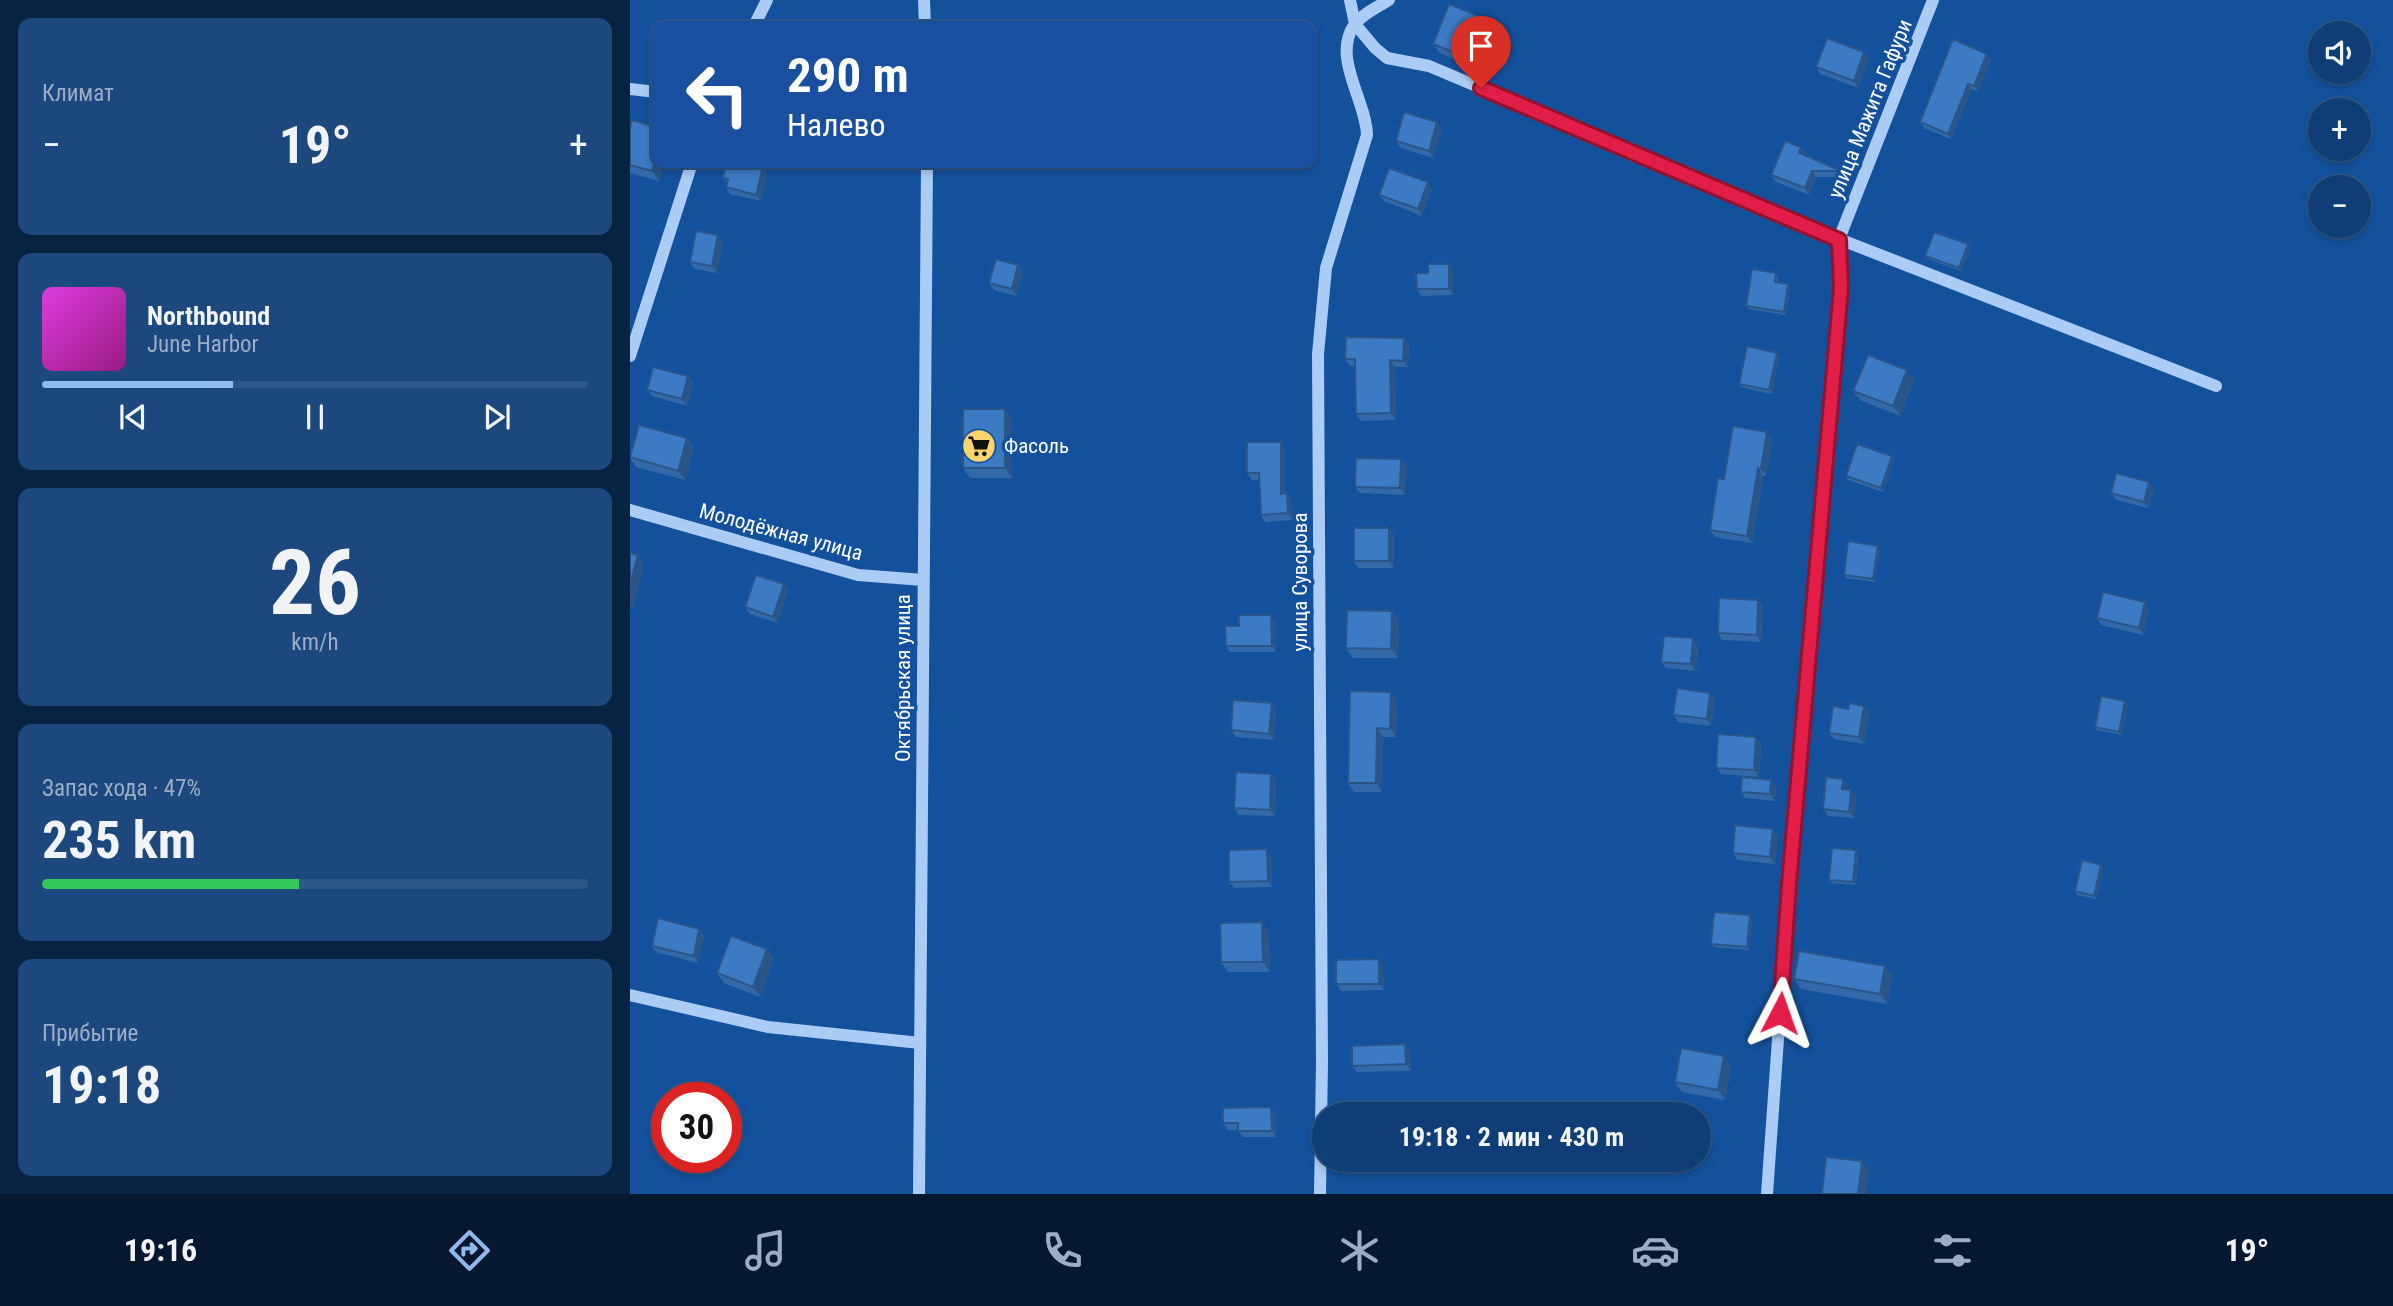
<!DOCTYPE html>
<html lang="ru">
<meta charset="utf-8">
<style>
:root{--surface:#0f3d76;--page:#1d487e;--text:#f1f3f6;--muted:#9baec5;--line:#2f5688;--accent:#90b9f0}
body{margin:0;font-family:"Roboto Condensed",sans-serif;background:var(--page);color:var(--text);height:100vh;display:flex;flex-direction:column;font-size:26px;white-space:nowrap}
*{box-sizing:border-box;margin:0}
p{font-size:23px;color:var(--muted)}
.icon{flex:none;width:38px;height:38px;fill:none;stroke:currentColor;stroke-width:2;stroke-linecap:round;stroke-linejoin:round}
.map{position:relative;flex:1;overflow:hidden}
.sheet{display:flex;flex-direction:column;gap:18px;padding:18px;background:#082241;width:630px}
.sheet>*{flex:none}
.hud{position:absolute;left:21px;top:21px;width:665px;height:147px;border-radius:14px;box-shadow:0 4px 10px #0003,0 0 0 2px var(--line);background:#1a4fa0;color:#fff;overflow:hidden}
.fabs{position:absolute;left:1678px;top:21px;display:grid;gap:14px}
.fabs a{display:grid;place-items:center;width:63px;height:63px;border-radius:50%;background:var(--surface);box-shadow:0 4px 10px #0003,0 0 0 2px var(--line);font-size:35px}
.speed{position:absolute;left:21px;top:1082px;display:flex;gap:14px;font-size:35px;font-weight:700;text-align:center}
.speed>*{display:grid;place-content:center;width:91px;height:91px;border-radius:50%;background:var(--surface);box-shadow:0 4px 10px #0003,0 0 0 2px var(--line);line-height:1}
.speed .limit{border:10px solid #d22;background:#fff;color:#111}
.pin{position:absolute;display:grid;place-items:center;width:60px;height:60px;color:#fff;margin:-72px -30px;border-radius:50% 50% 50% 0;rotate:-45deg;box-shadow:0 0 7px #0007}
.pin .icon{rotate:45deg}
.me{position:absolute;width:77px;margin:-38px;rotate:4deg;stroke-linejoin:round;filter:drop-shadow(0 0 5px #0008)}
.turn{display:flex;align-items:center;gap:24px;height:147px;padding:0 21px;font-size:32px}
.turn .icon{width:91px;height:91px;stroke-width:2.5}
.turn b{display:block;font-size:49px;line-height:60px}
.big{font-size:52px;font-weight:700;line-height:1.1}
.sheet .card{flex:1;display:flex;flex-direction:column;justify-content:center;gap:10px;min-width:0;padding:0 24px;border-radius:14px;background:var(--page)}
.sheet .dial{align-items:center;gap:0}
.dial b{font-size:91px;line-height:1}
.song{display:flex;align-items:center;gap:21px}
.cover{width:84px;height:84px;border-radius:10px;background:linear-gradient(135deg,hsl(300 70% 55%),hsl(310 70% 35%))}
.played{height:7px;border-radius:4px;background:linear-gradient(90deg,var(--accent) 35%,var(--line) 35%)}
.keys{display:flex;justify-content:space-around;direction:ltr}
.heat{display:flex;justify-content:space-between;align-items:center;font-size:38px;direction:ltr}
.charge{height:10px;border-radius:5px;background:linear-gradient(90deg,#34c759 47%,var(--line) 0)}
.trip{position:absolute;left:682px;top:1102px;width:399px;height:70px;border-radius:35px;background:var(--surface);box-shadow:0 4px 10px #0003,0 0 0 2px var(--line);font-weight:700;line-height:70px;text-align:center}
.tabs{display:flex;height:112px;justify-content:space-around;align-items:center;background:#06182f;color:var(--muted)}
.tabs .icon{width:49px;height:49px}
.tabs .current{color:var(--accent)}
.tabs b{font-size:32px;color:var(--text)}
main{display:flex;flex:1;min-height:0}
.map>svg:first-child{display:block}
.lines{fill:none;stroke-linecap:round;stroke-linejoin:round}
.minor{stroke:#abccf4;stroke-width:12}
.wall{fill:#3469a9}
.shaded-wall{fill:#2b5589}
.building{fill:#3d7ac4;stroke:#2b5589;stroke-width:2}
.route-casing{stroke:#92132f;stroke-width:18}
.route{stroke:#e11d48;stroke-width:12}
.labels{text-anchor:middle;dominant-baseline:central;stroke-width:7;stroke-linejoin:round;paint-order:stroke}
.street-label{font-size:21px;fill:#fff;stroke:#14519d}
.poi-label{font-size:21px;fill:#fff;stroke:#14519d;text-anchor:start}
</style>
<main>
<section class="sheet">
<div class="card"><p>Климат</p>
<div class="heat"><a>−</a><b class="big">19°</b><a>+</a></div>
</div>
<div class="card">
<div class="song"><i class="cover"></i><div><b>Northbound</b><p>June Harbor</p></div></div>
<div class="played"></div>
<div class="keys"><svg class="icon" aria-label="previous" viewBox="0 0 24 24"><path d="M18 5L8 12l10 7zM5 5v14"/></svg><svg class="icon" aria-label="pause" viewBox="0 0 24 24"><path d="M8 5v14M16 5v14"/></svg><svg class="icon" aria-label="next" viewBox="0 0 24 24"><path d="M6 5l10 7-10 7zM19 5v14"/></svg></div>
</div>
<div class="card dial"><b>26</b><p>km/h</p></div>
<div class="card"><p>Запас хода · 47%</p><b class="big">235 km</b><div class="charge"></div></div>
<div class="card"><p>Прибытие</p><b class="big">19:18</b></div>
</section>
<div class="map">
<svg width="1763" height="1194" viewBox="0 0 1763 1194">
<rect width="100%" height="100%" fill="#14519d"/>
<g class="lines">
<path class="minor" d="M 294,0 L 295,26
M 720,0 L 725,24 L 745,48 L 757,58 L 799,66 L 1209,239 L 1586,386
M 124,26 L 137,0
M 0,89 L 26,92
M 0,356 L 62,163
M 0,510 L 228,575 L 293,580
M 0,995 L 138,1027 L 290,1043
M 289,1194 L 297,163
M 690,1194 L 692,1062 L 688,354 L 696,268 L 737,135 C 736,100 702,58 724,25 C 732,14 748,7 759,0
M 1137,1194 L 1159,884 L 1211,288 L 1209,239 L 1303,0"/>
</g>
<path class="wall" d="M 854,18 L 861,28 L 844,68 L 810,53 L 803,44 Z
M 1239,58 L 1228,88 L 1191,74 L 1186,67 Z
M 1361,59 L 1348,91 L 1342,89 L 1321,139 L 1294,128 L 1290,122 Z
M 0,128 L 26,163 L 34,163 L 29,181 L 0,173 Z
M 812,128 L 803,158 L 771,148 L 766,141 Z
M 1171,147 L 1176,154 L 1175,155 L 1212,171 L 1216,177 L 1186,177 L 1179,195 L 1146,182 L 1141,175 Z
M 133,167 L 137,174 L 131,201 L 100,194 L 96,187 L 97,183 L 93,178 Z
M 802,189 L 792,216 L 754,201 L 749,195 Z
M 88,235 L 93,242 L 87,273 L 65,269 L 60,262 Z
M 1338,244 L 1340,248 L 1331,271 L 1298,259 L 1295,256 Z
M 388,265 L 393,272 L 386,296 L 364,290 L 359,283 Z
M 823,271 L 823,295 L 791,296 L 787,289 Z
M 1148,276 L 1148,282 L 1158,284 L 1160,287 L 1156,315 L 1119,309 L 1116,306 Z
M 774,338 L 779,345 L 778,367 L 765,367 L 766,420 L 731,421 L 726,414 L 725,366 L 720,366 L 715,359 Z
M 1147,353 L 1149,356 L 1142,394 L 1111,387 L 1109,384 Z
M 58,376 L 63,383 L 57,406 L 22,396 L 17,390 Z
M 1284,380 L 1270,416 L 1230,400 L 1223,391 Z
M 382,419 L 382,478 L 340,478 L 333,468 Z
M 1137,432 L 1142,439 L 1136,476 L 1133,476 L 1122,543 L 1085,537 L 1080,530 L 1094,479 Z
M 57,438 L 64,448 L 55,480 L 6,467 L 0,458 L 0,455 Z
M 655,449 L 655,494 L 661,500 L 662,520 L 635,522 L 631,515 L 629,480 L 622,480 L 617,473 Z
M 1262,456 L 1264,459 L 1253,492 L 1218,480 L 1216,476 Z
M 771,459 L 776,466 L 775,495 L 730,493 L 725,487 Z
M 1519,482 L 1524,488 L 1518,508 L 1486,500 L 1481,493 Z
M 759,528 L 764,535 L 764,568 L 728,568 L 724,561 Z
M 1250,549 L 1245,582 L 1216,578 L 1214,575 Z
M 154,584 L 158,591 L 148,623 L 120,614 L 115,607 Z
M 1128,600 L 1133,606 L 1131,642 L 1092,640 L 1088,633 Z
M 1519,609 L 1513,635 L 1471,625 L 1467,618 Z
M 769,621 L 768,658 L 723,658 L 716,648 Z
M 646,622 L 646,652 L 600,652 L 596,646 L 609,626 Z
M 1068,645 L 1066,671 L 1036,668 L 1031,662 Z
M 720,691 L 767,701 L 766,737 L 753,737 L 752,792 L 724,792 L 718,783 Z
M 1080,693 L 1085,699 L 1081,726 L 1048,722 L 1043,715 Z
M 1498,704 L 1492,735 L 1467,730 L 1465,727 Z
M 646,709 L 644,740 L 606,737 L 601,730 Z
M 1218,709 L 1239,712 L 1234,744 L 1204,739 L 1199,733 Z
M 1131,744 L 1129,777 L 1091,774 L 1086,768 Z
M 646,780 L 645,816 L 609,815 L 604,808 Z
M 1218,785 L 1217,790 L 1226,797 L 1224,818 L 1198,816 L 1193,809 Z
M 1146,786 L 1145,801 L 1115,798 L 1111,792 Z
M 1148,835 L 1145,864 L 1107,860 L 1103,853 Z
M 1226,850 L 1228,854 L 1226,885 L 1202,883 L 1199,880 Z
M 641,856 L 642,887 L 604,888 L 599,882 Z
M 1471,865 L 1473,868 L 1466,899 L 1447,895 L 1445,891 Z
M 1120,915 L 1122,919 L 1119,950 L 1084,947 L 1081,944 Z
M 69,929 L 74,936 L 68,963 L 26,952 L 22,946 Z
M 639,932 L 640,972 L 598,972 L 591,962 Z
M 144,959 L 130,997 L 94,983 L 87,973 Z
M 749,959 L 753,966 L 754,990 L 711,991 L 706,984 Z
M 1255,966 L 1262,976 L 1257,1004 L 1171,989 L 1164,979 Z
M 780,1051 L 781,1071 L 727,1072 L 722,1066 Z
M 1101,1066 L 1095,1100 L 1052,1092 L 1045,1082 Z
M 641,1107 L 646,1114 L 646,1137 L 613,1137 L 608,1130 L 598,1130 L 593,1123 Z"/>
<path class="shaded-wall" d="M 854,18 L 861,28 L 844,68 L 837,58 Z
M 1234,52 L 1239,58 L 1228,88 L 1224,81 Z
M 1357,54 L 1361,59 L 1348,91 L 1344,86 Z
M 1338,84 L 1342,89 L 1321,139 L 1318,134 Z
M 807,122 L 812,128 L 803,158 L 799,151 Z
M 1171,147 L 1176,154 L 1173,159 L 1169,153 Z
M 26,156 L 26,163 L 34,163 L 29,181 L 22,171 Z
M 133,167 L 137,174 L 131,201 L 126,195 Z
M 1182,171 L 1186,177 L 1179,195 L 1175,188 Z
M 798,182 L 802,189 L 792,216 L 788,209 Z
M 88,235 L 93,242 L 87,273 L 82,266 Z
M 1338,244 L 1340,248 L 1331,271 L 1329,268 Z
M 819,264 L 823,271 L 823,295 L 819,289 Z
M 388,265 L 393,272 L 386,296 L 382,289 Z
M 1158,284 L 1160,287 L 1156,315 L 1154,312 Z
M 774,338 L 779,345 L 778,367 L 773,361 Z
M 1147,353 L 1149,356 L 1142,394 L 1139,390 Z
M 760,360 L 765,367 L 766,420 L 761,413 Z
M 1277,370 L 1284,380 L 1270,416 L 1263,406 Z
M 58,376 L 63,383 L 57,406 L 52,399 Z
M 375,409 L 382,419 L 382,478 L 375,468 Z
M 1137,432 L 1142,439 L 1136,476 L 1131,469 Z
M 57,438 L 64,448 L 55,480 L 48,471 Z
M 651,442 L 655,449 L 655,500 L 651,494 Z
M 1262,456 L 1264,459 L 1253,492 L 1251,488 Z
M 771,459 L 776,466 L 775,495 L 770,488 Z
M 1128,468 L 1133,476 L 1122,543 L 1117,536 Z
M 1519,482 L 1524,488 L 1518,508 L 1514,502 Z
M 657,493 L 661,500 L 662,520 L 658,513 Z
M 759,528 L 764,535 L 764,568 L 759,561 Z
M 1248,546 L 1250,549 L 1245,582 L 1243,579 Z
M 8,555 L 14,565 L 3,610 L 0,606 L 0,584 Z
M 154,584 L 158,591 L 148,623 L 143,617 Z
M 1128,600 L 1133,606 L 1131,642 L 1127,635 Z
M 1515,602 L 1519,609 L 1513,635 L 1509,628 Z
M 762,611 L 769,621 L 768,658 L 761,649 Z
M 641,615 L 646,622 L 646,652 L 642,646 Z
M 1063,638 L 1068,645 L 1066,671 L 1061,664 Z
M 761,692 L 767,701 L 766,737 L 760,729 Z
M 1080,693 L 1085,699 L 1081,726 L 1077,719 Z
M 1495,701 L 1498,704 L 1492,735 L 1489,732 Z
M 642,703 L 646,709 L 644,740 L 639,734 Z
M 1234,706 L 1239,712 L 1234,744 L 1229,737 Z
M 747,728 L 753,737 L 752,792 L 746,783 Z
M 1126,737 L 1131,744 L 1129,777 L 1124,770 Z
M 641,774 L 646,780 L 645,816 L 640,810 Z
M 1213,779 L 1218,785 L 1217,796 L 1212,789 Z
M 1141,780 L 1146,786 L 1145,801 L 1140,794 Z
M 1221,790 L 1226,797 L 1224,818 L 1219,812 Z
M 1143,829 L 1148,835 L 1145,864 L 1140,857 Z
M 637,849 L 641,856 L 642,887 L 638,881 Z
M 1226,850 L 1228,854 L 1226,885 L 1223,882 Z
M 1471,865 L 1473,868 L 1466,899 L 1464,896 Z
M 1120,915 L 1122,919 L 1119,950 L 1117,947 Z
M 632,922 L 639,932 L 640,972 L 633,962 Z
M 69,929 L 74,936 L 68,963 L 64,956 Z
M 137,949 L 144,959 L 130,997 L 123,987 Z
M 749,959 L 753,966 L 754,990 L 749,984 Z
M 1255,966 L 1262,976 L 1257,1004 L 1250,994 Z
M 775,1044 L 780,1051 L 781,1071 L 776,1064 Z
M 1094,1056 L 1101,1066 L 1095,1100 L 1088,1090 Z
M 641,1107 L 646,1114 L 646,1137 L 642,1131 Z
M 1232,1161 L 1239,1171 L 1236,1194 L 1228,1194 Z"/>
<path class="building" d="M 819,4 L 854,18 L 837,58 L 803,44 Z
M 1197,38 L 1234,52 L 1224,81 L 1186,67 Z
M 1323,39 L 1357,54 L 1344,86 L 1338,84 L 1318,134 L 1290,122 Z
M 774,112 L 807,122 L 799,151 L 766,141 Z
M 2,120 L 26,127 L 26,156 L 22,171 L 0,165 L 0,128 Z
M 1155,141 L 1171,147 L 1169,153 L 1212,171 L 1182,171 L 1175,188 L 1141,175 Z
M 96,163 L 115,163 L 133,167 L 126,195 L 96,187 L 98,179 L 93,178 Z
M 759,168 L 798,182 L 788,209 L 749,195 Z
M 66,231 L 88,235 L 82,266 L 60,262 Z
M 1304,232 L 1338,244 L 1329,268 L 1295,256 Z
M 366,259 L 388,265 L 382,289 L 359,283 Z
M 798,264 L 819,264 L 819,289 L 787,289 L 786,273 L 798,273 Z
M 1122,269 L 1146,273 L 1145,282 L 1158,284 L 1154,312 L 1116,306 Z
M 716,337 L 774,338 L 773,361 L 760,360 L 761,413 L 726,414 L 725,359 L 715,359 Z
M 1117,346 L 1147,353 L 1139,390 L 1109,384 Z
M 1238,355 L 1277,370 L 1263,406 L 1223,391 Z
M 23,367 L 58,376 L 52,399 L 17,390 Z
M 333,409 L 375,409 L 375,468 L 333,468 Z
M 9,425 L 57,438 L 48,471 L 0,457 Z
M 1103,426 L 1137,432 L 1131,469 L 1128,468 L 1117,536 L 1080,530 L 1088,478 L 1094,479 Z
M 617,442 L 651,442 L 651,494 L 657,493 L 658,513 L 631,515 L 629,473 L 617,473 Z
M 1227,444 L 1262,456 L 1251,488 L 1216,476 Z
M 726,458 L 771,459 L 770,488 L 725,487 Z
M 1486,473 L 1519,482 L 1514,502 L 1481,493 Z
M 724,528 L 759,528 L 759,561 L 724,561 Z
M 1218,541 L 1248,546 L 1243,579 L 1214,575 Z
M 0,553 L 8,555 L 0,584 Z
M 126,575 L 154,584 L 143,617 L 115,607 Z
M 1473,592 L 1515,602 L 1509,628 L 1467,618 Z
M 1089,598 L 1128,600 L 1127,635 L 1088,633 Z
M 717,610 L 762,611 L 761,649 L 716,648 Z
M 609,615 L 641,615 L 642,646 L 596,646 L 595,626 L 609,626 Z
M 1034,636 L 1063,638 L 1061,664 L 1031,662 Z
M 1047,688 L 1080,693 L 1077,719 L 1043,715 Z
M 720,691 L 761,692 L 760,729 L 747,728 L 746,783 L 718,783 Z
M 1471,696 L 1495,701 L 1489,732 L 1465,727 Z
M 603,700 L 642,703 L 639,734 L 601,730 Z
M 1219,703 L 1234,706 L 1229,737 L 1199,733 L 1203,706 L 1218,709 Z
M 1088,734 L 1126,737 L 1124,770 L 1086,768 Z
M 606,772 L 641,774 L 640,810 L 604,808 Z
M 1112,777 L 1141,780 L 1140,794 L 1111,792 Z
M 1196,777 L 1213,779 L 1212,789 L 1221,790 L 1219,812 L 1193,809 Z
M 1105,825 L 1143,829 L 1140,857 L 1103,853 Z
M 1202,848 L 1226,850 L 1223,882 L 1199,880 Z
M 637,849 L 638,881 L 599,882 L 599,850 Z
M 1452,860 L 1471,865 L 1464,896 L 1445,891 Z
M 1084,912 L 1120,915 L 1117,947 L 1081,944 Z
M 28,918 L 69,929 L 64,956 L 22,946 Z
M 632,922 L 633,962 L 591,962 L 590,923 Z
M 101,936 L 137,949 L 123,987 L 87,973 Z
M 1169,951 L 1255,966 L 1250,994 L 1164,979 Z
M 749,959 L 749,984 L 706,984 L 706,960 Z
M 775,1044 L 776,1064 L 722,1066 L 722,1046 Z
M 1051,1048 L 1094,1056 L 1088,1090 L 1045,1082 Z
M 641,1107 L 642,1131 L 608,1131 L 608,1123 L 593,1123 L 593,1108 Z
M 1196,1157 L 1232,1161 L 1228,1194 L 1192,1194 Z"/>
<g class="lines">
<g class="route-casing">
<path id="route" d="M 851,88 L 1209,240 L 1211,288 L 1159,884 L 1150,1013"/>
</g>
<use href="#route" class="route"/>
</g>
<defs>
<g id="supermarket-disc" transform="scale(1.75)"><circle r="9.5" fill="#ffd46d" stroke="#14519d"/><path d="M-6-5.5h2.5l.6 2H6L4.5 2H-2.5L-4.4-4H-6ZM-1.5 3.2a1.3 1.3 0 1 0 .1 0ZM3 3.2a1.3 1.3 0 1 0 .1 0Z" fill="#111"/></g>
</defs>
<g fill-rule="evenodd">
<use href="#supermarket-disc" x="349" y="446"/>
</g>
<g class="labels">
<g class="street-label">
<text transform="translate(1240 109) rotate(-68)">улица Мажита Гафури</text>
<text transform="translate(151 532) rotate(15)">Молодёжная улица</text>
<text transform="translate(670 582) rotate(-90)">улица Суворова</text>
<text transform="translate(273 678) rotate(-90)">Октябрьская улица</text>
</g>
<g class="poi-label">
<text x="374" y="446">Фасоль</text>
</g>
</g>
</svg>
<div class="fabs">
<a><svg class="icon" aria-label="sound" viewBox="0 0 24 24"><path d="M4 9h4l5-4v14l-5-4H4zM17 9q2 3 0 6"/></svg></a>
<a>+</a>
<a>−</a>
</div>
<div class="speed"><div class="limit">30</div></div>
<div class="pin" style="left:851px;top:88px;background:#d93025"><svg class="icon" aria-label="arrive" viewBox="0 0 24 24"><path d="M6 21V4h12l-3 4 3 4H6"/></svg></div>
<svg class="me" style="left:1150px;top:1013px" viewBox="-20 -20 40 40"><path d="M0-17L14 15 0 8-14 15z" fill="#e11d48" stroke="#fff" stroke-width="4"/></svg>
<div class="trip">19:18 · 2 мин · 430 m</div>
<div class="hud">
<div class="turn"><svg class="icon" aria-label="left" viewBox="0 0 24 24"><path d="M17 20v-9H6M10 6l-5 5 5 5"/></svg><div><b>290 m</b>Налево</div></div>
</div>
</div>
</main>
<nav class="tabs">
<b>19:16</b>
<svg class="icon current" aria-label="directions" viewBox="0 0 24 24"><path d="M12 3l9 9-9 9-9-9zM9 14v-3h6M13 9l2 2-2 2"/></svg>
<svg class="icon" aria-label="music" viewBox="0 0 24 24"><path d="M9 18V5l10-2v13"/><circle cx="6" cy="18" r="3"/><circle cx="16" cy="16" r="3"/></svg>
<svg class="icon" aria-label="phone" viewBox="0 0 24 24"><path d="M5 4h4l2 5-3 2q2 4 5 5l2-3 5 2v4C11 20 4 13 5 4z"/></svg>
<svg class="icon" aria-label="climate" viewBox="0 0 24 24"><path d="M12 3v18M4 7l16 10M4 17L20 7"/></svg>
<svg class="icon" aria-label="car" viewBox="0 0 24 24"><path d="M5 17H2v-5l4-1 3-4h7l3 4 3 1v5h-3M9 17h6M6 11h13"/><circle cx="7" cy="17" r="2"/><circle cx="17" cy="17" r="2"/></svg>
<svg class="icon" aria-label="filters" viewBox="0 0 24 24"><path d="M4 7h16M4 17h16"/><circle cx="9" cy="7" r="2"/><circle cx="15" cy="17" r="2"/></svg>
<b>19°</b>
</nav>
